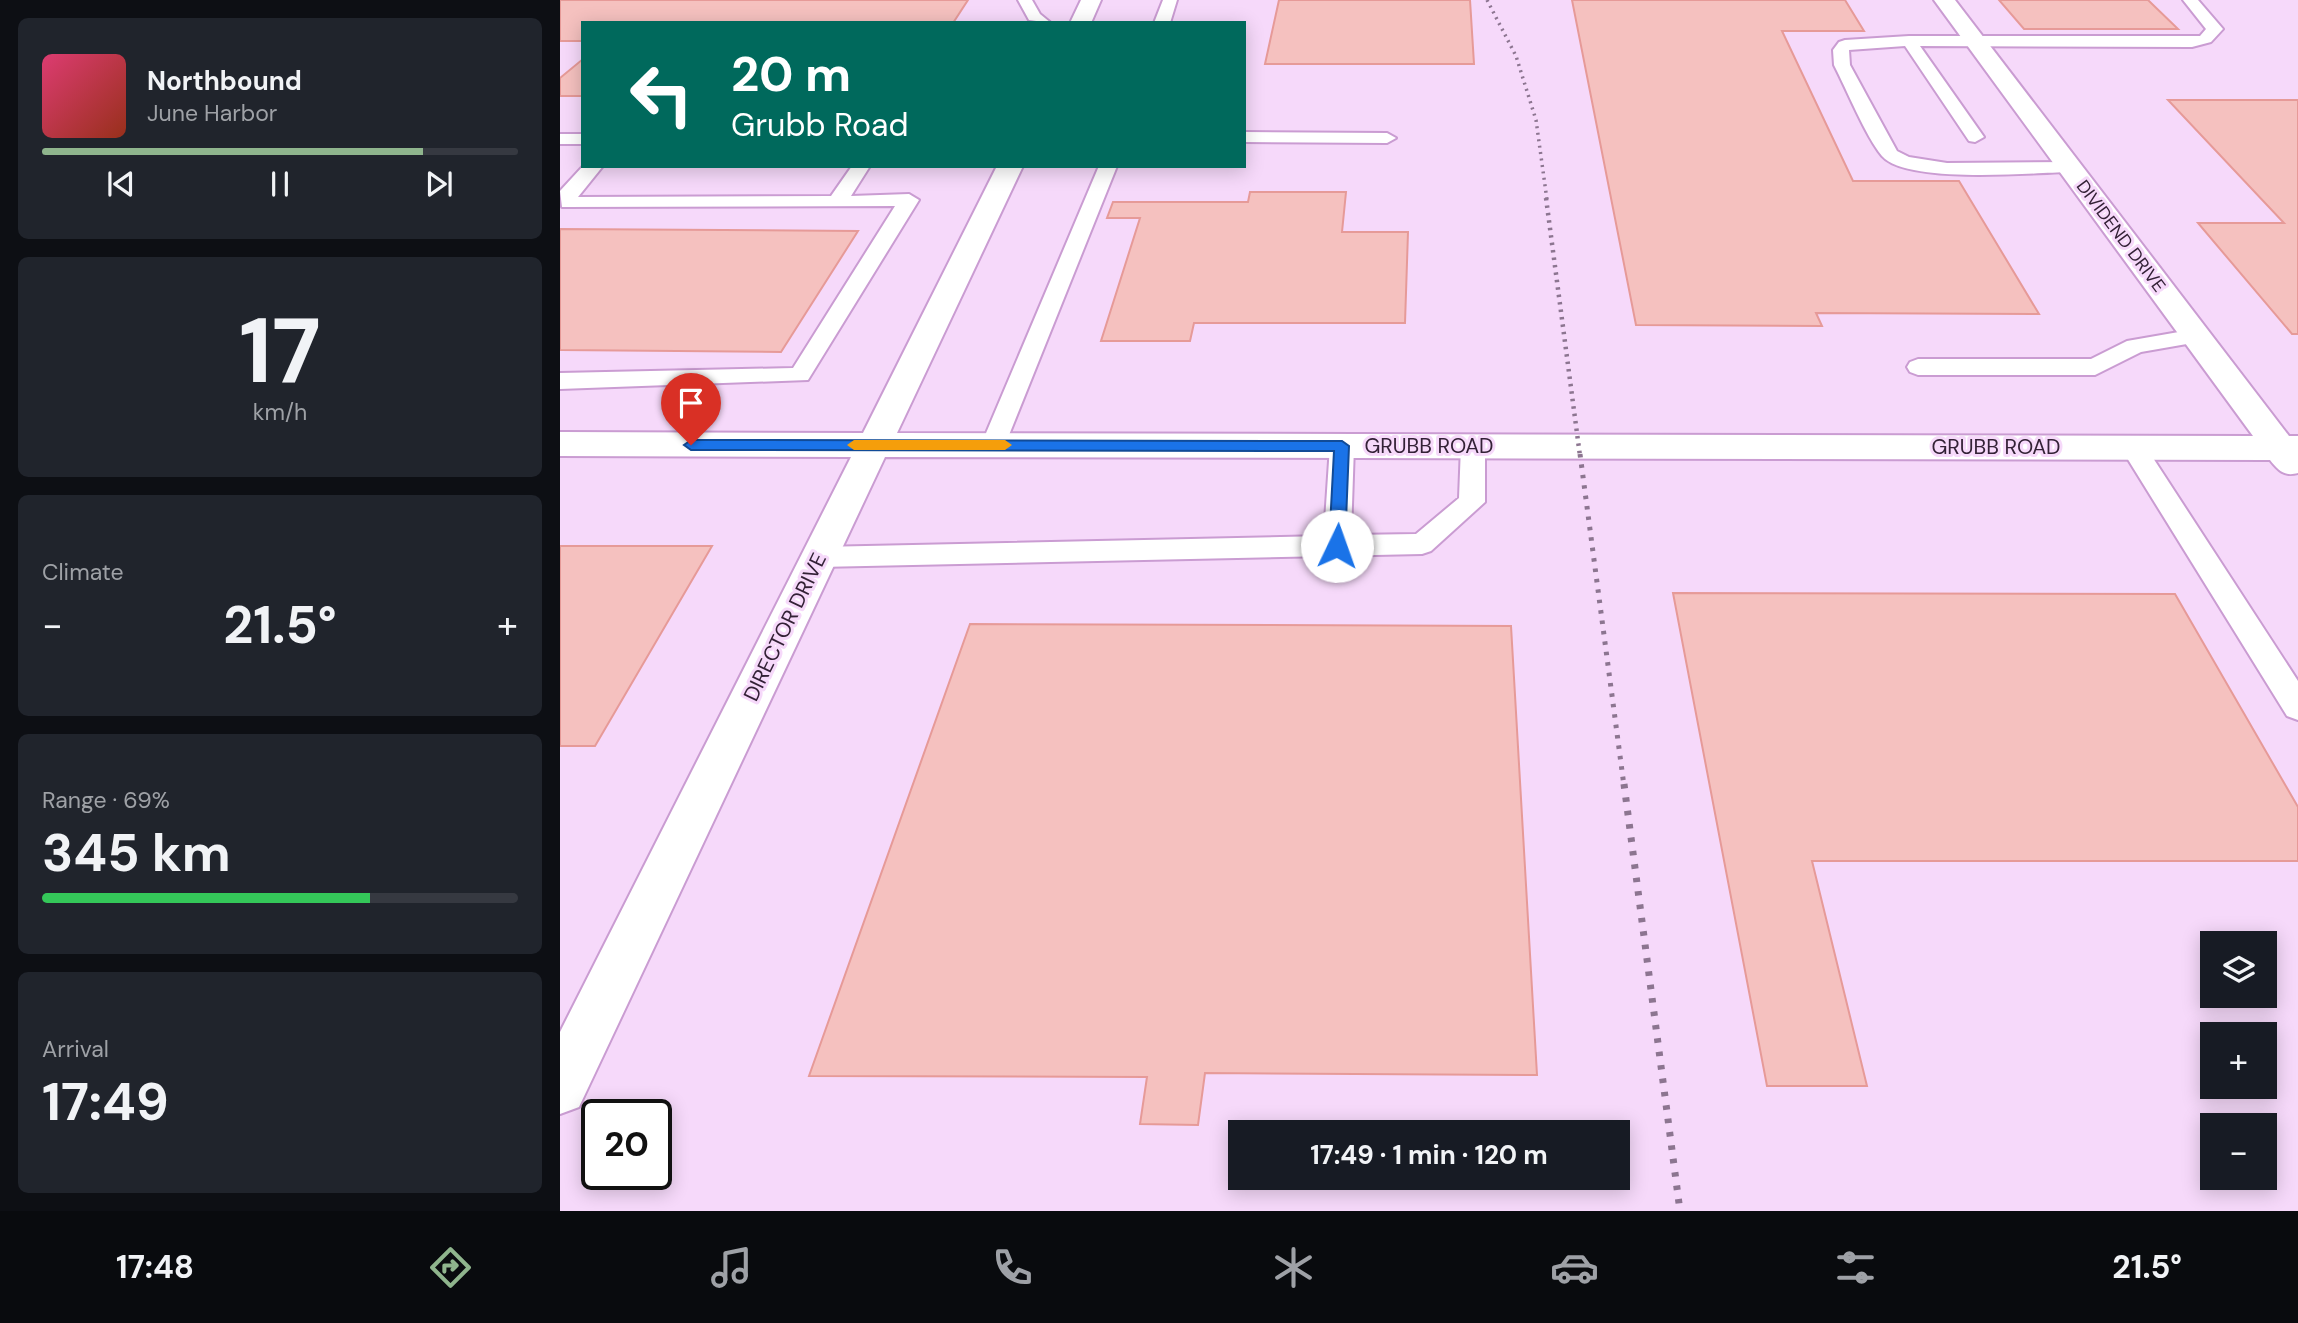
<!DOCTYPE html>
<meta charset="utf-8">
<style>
:root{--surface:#171b24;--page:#20242c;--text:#f1f3f6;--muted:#9ea1a6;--line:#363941;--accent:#8fb58d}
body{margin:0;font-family:"DM Sans",sans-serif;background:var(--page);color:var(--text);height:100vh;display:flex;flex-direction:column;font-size:26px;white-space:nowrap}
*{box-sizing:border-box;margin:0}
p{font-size:23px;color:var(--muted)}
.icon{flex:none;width:38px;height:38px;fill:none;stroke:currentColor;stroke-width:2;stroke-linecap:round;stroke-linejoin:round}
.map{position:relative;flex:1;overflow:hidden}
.drawer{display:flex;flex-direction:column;gap:18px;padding:18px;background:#0d0f14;width:560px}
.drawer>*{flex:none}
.hud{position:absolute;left:21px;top:21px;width:665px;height:147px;border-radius:0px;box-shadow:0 4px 18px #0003;background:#00695c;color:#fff;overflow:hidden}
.fabs{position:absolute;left:1640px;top:931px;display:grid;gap:14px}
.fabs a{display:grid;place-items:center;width:77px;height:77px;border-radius:0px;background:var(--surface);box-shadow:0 4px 18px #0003;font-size:35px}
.speed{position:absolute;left:21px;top:1099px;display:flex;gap:14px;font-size:35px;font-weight:700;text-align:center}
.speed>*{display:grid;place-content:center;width:91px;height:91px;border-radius:50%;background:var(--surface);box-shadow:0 4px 18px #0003;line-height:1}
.speed .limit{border:4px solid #111;border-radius:10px;background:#fff;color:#111}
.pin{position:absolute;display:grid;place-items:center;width:60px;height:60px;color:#fff;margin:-72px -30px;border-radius:50% 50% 50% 0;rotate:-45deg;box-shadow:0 0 7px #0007}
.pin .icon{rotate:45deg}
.me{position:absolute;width:77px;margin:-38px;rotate:3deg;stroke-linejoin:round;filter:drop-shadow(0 0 5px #0008)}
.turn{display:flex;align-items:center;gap:24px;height:147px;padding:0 35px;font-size:32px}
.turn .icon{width:91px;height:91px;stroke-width:2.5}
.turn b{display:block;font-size:49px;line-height:60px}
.big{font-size:52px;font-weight:700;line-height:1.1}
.drawer .widget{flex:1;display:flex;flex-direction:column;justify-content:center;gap:10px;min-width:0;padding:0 24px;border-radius:10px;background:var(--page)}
.drawer .dial{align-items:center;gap:0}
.dial b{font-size:91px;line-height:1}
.song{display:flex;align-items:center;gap:21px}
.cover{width:84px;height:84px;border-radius:10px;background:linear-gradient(135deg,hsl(340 70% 55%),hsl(10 70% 35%))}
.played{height:7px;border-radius:4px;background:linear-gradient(90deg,var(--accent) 80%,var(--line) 80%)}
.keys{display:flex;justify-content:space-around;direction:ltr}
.heat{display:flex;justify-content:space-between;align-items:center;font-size:38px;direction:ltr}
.charge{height:10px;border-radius:5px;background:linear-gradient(90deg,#34c759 69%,var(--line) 0)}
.trip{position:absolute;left:668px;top:1120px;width:402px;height:70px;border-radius:0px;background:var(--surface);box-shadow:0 4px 18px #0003;font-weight:700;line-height:70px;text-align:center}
.dock{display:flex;height:112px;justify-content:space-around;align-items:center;background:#090b0e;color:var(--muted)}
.dock .icon{width:49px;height:49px}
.dock .active{color:var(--accent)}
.dock b{font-size:32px;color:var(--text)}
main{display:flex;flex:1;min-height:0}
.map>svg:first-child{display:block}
.building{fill:#f5c1bf;stroke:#e69a98;stroke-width:2}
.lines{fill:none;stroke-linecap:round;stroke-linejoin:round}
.lane-casing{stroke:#ca9cd2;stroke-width:4}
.street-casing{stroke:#ca9cd2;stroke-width:4}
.lane{fill:#fff;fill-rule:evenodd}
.street{fill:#fff;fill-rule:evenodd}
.rail-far3{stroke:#8c7590;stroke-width:3.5;stroke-dasharray:2 4.5;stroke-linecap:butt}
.rail-far2{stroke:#8c7590;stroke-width:4.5;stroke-dasharray:2.5 5;stroke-linecap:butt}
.rail-far1{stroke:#8c7590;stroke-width:5;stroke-dasharray:3.5 7;stroke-linecap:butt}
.rail{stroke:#8c7590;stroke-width:7;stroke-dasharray:4.5 9;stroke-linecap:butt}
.route{fill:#1a73e8;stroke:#114b97;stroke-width:2}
.slow{fill:#f59e0b}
.labels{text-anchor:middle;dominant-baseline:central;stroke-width:6;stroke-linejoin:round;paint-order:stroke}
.far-street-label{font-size:18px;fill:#332136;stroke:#f6d9fa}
.street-label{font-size:21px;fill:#332136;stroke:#f6d9fa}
</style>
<main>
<section class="drawer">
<div class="widget">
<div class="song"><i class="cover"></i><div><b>Northbound</b><p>June Harbor</p></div></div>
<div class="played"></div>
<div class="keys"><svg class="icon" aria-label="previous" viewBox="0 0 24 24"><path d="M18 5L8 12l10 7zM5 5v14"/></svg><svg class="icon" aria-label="pause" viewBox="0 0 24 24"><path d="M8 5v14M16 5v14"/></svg><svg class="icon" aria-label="next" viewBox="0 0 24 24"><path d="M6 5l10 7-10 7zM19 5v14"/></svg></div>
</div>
<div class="widget dial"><b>17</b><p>km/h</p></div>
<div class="widget"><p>Climate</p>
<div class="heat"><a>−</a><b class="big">21.5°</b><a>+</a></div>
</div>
<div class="widget"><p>Range · 69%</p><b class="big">345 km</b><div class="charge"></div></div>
<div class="widget"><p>Arrival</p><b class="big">17:49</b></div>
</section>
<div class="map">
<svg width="1738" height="1211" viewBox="0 0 1738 1211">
<rect width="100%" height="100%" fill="#f6d9fa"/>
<path class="building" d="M 0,0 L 408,0 L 393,23 L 23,23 L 23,41 L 0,41 Z
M 719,0 L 910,0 L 914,64 L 705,64 Z
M 1012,0 L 1285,0 L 1304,31 L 1222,31 L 1293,181 L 1399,181 L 1479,314 L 1256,313 L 1262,326 L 1076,325 Z
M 1439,0 L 1588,0 L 1618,29 L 1464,29 Z
M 23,59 L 23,96 L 0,96 L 0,78 Z
M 1608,100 L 1738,100 L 1738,334 L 1732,334 L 1638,223 L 1724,223 Z
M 690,192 L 786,192 L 782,232 L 848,232 L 845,323 L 634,323 L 630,341 L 541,341 L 580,218 L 547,218 L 553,202 L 688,202 Z
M 0,229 L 298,231 L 221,352 L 0,350 Z
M 0,546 L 152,546 L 35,746 L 0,746 Z
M 1113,593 L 1615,594 L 1738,807 L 1738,861 L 1252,861 L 1307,1086 L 1207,1086 Z
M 410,624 L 951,626 L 977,1075 L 645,1073 L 638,1125 L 580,1124 L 587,1077 L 249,1076 Z"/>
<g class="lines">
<g class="lane-casing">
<path id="lane" d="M 458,0 L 472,0 L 480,14 L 491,23 L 469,20 Z
M 603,0 L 617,0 L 610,23 L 594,23 Z
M 1623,0 L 1638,0 L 1663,29 L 1651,42 L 1632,47 L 1360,46 L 1424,137 L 1415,142 L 1409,141 L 1345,46 L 1289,50 L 1290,65 L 1337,151 L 1349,157 L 1387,163 L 1515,162 L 1517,166 L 1508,172 C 1471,173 1346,184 1322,156 C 1305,135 1287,90 1274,65 L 1273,50 L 1279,42 L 1285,40 L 1349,36 L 1640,36 L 1646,29 Z
M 684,132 L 827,133 L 836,138 L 827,143 L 684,142 Z
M 0,134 L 23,134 L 23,144 L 0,144 Z
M 23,166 L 43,166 L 18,197 L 271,196 L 292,166 L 310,166 L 291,196 L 349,194 L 359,200 L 248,380 L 0,389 L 0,373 L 233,368 L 335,206 L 2,207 L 0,191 Z
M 539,166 L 557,166 L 445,445 L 442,451 L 433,454 L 424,451 L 421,445 Z
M 1636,329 L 1644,331 L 1647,336 L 1644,341 L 1581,352 L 1535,375 L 1358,375 L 1350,372 L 1347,367 L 1350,362 L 1358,359 L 1531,359 L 1567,341 Z
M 782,437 L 791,440 L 794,446 L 791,535 L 856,534 L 899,498 L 901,446 L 904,440 L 913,437 L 922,440 L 925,446 L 925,502 L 871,551 L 862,554 L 259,567 L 249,564 L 246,557 L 249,550 L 259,547 L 764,536 L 770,446 L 773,440 Z
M 1573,438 L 1582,441 L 1738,681 L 1738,720 L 1727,716 L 1564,453 L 1561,447 L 1564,441 Z"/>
</g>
<g class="street-casing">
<path id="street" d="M 521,0 L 541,0 L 531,23 L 510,23 Z
M 1374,0 L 1395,0 L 1729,436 L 1738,436 L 1738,473 C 1724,477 1718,470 1710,460 L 325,457 L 19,1107 L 0,1114 L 0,1032 L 291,457 L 0,456 L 0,432 L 303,433 L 437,166 L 463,166 L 337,433 L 1693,436 Z"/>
</g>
<use href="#lane" class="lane"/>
<use href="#street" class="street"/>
<path class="rail-far3" d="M 927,0 L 956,56 L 976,120 L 987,200"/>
<path class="rail-far2" d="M 986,198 L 1020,456"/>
<path class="rail-far1" d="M 1020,454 L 1064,786"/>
<path class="rail" d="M 1064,784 L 1120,1211"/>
</g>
<path class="route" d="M 131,440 L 782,441 L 789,446 L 785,546 L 777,552 L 769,546 L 774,451 L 131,450 L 124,445 Z"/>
<path class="slow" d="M 294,440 L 445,440 L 452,445 L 445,450 L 294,450 L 287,445 Z"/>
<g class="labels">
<g class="far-street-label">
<text transform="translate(1561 236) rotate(53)">DIVIDEND DRIVE</text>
</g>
<g class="street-label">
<text x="869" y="446">GRUBB ROAD</text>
<text x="1436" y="447">GRUBB ROAD</text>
<text transform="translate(225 627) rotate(-64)">DIRECTOR DRIVE</text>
</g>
</g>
</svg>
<div class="fabs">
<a><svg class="icon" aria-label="layers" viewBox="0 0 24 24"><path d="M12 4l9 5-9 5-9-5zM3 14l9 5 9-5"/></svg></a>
<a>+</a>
<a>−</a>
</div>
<div class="speed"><div class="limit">20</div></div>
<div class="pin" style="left:131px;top:445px;background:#d93025"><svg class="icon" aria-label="arrive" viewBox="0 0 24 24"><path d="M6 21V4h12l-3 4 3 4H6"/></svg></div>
<svg class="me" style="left:777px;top:546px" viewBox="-20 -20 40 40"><circle r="19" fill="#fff"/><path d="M0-13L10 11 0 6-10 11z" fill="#1a73e8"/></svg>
<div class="trip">17:49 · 1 min · 120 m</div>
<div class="hud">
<div class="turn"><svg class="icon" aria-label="left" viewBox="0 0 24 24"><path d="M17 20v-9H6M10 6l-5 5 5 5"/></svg><div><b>20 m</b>Grubb Road</div></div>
</div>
</div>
</main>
<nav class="dock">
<b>17:48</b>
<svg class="icon active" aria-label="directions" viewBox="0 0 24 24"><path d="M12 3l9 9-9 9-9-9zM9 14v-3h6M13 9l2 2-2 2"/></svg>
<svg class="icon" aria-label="music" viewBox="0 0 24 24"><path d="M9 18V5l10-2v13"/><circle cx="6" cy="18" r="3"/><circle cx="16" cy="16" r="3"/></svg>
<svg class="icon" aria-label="phone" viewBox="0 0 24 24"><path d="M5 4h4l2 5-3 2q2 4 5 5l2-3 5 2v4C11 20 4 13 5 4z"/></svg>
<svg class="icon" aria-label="climate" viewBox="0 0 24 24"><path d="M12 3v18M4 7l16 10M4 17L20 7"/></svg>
<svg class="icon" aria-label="car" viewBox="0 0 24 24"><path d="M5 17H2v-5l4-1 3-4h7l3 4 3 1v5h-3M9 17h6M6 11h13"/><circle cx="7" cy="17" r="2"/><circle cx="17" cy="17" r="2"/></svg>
<svg class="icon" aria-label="filters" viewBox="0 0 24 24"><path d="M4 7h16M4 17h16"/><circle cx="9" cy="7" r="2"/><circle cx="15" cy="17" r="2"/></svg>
<b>21.5°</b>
</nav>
